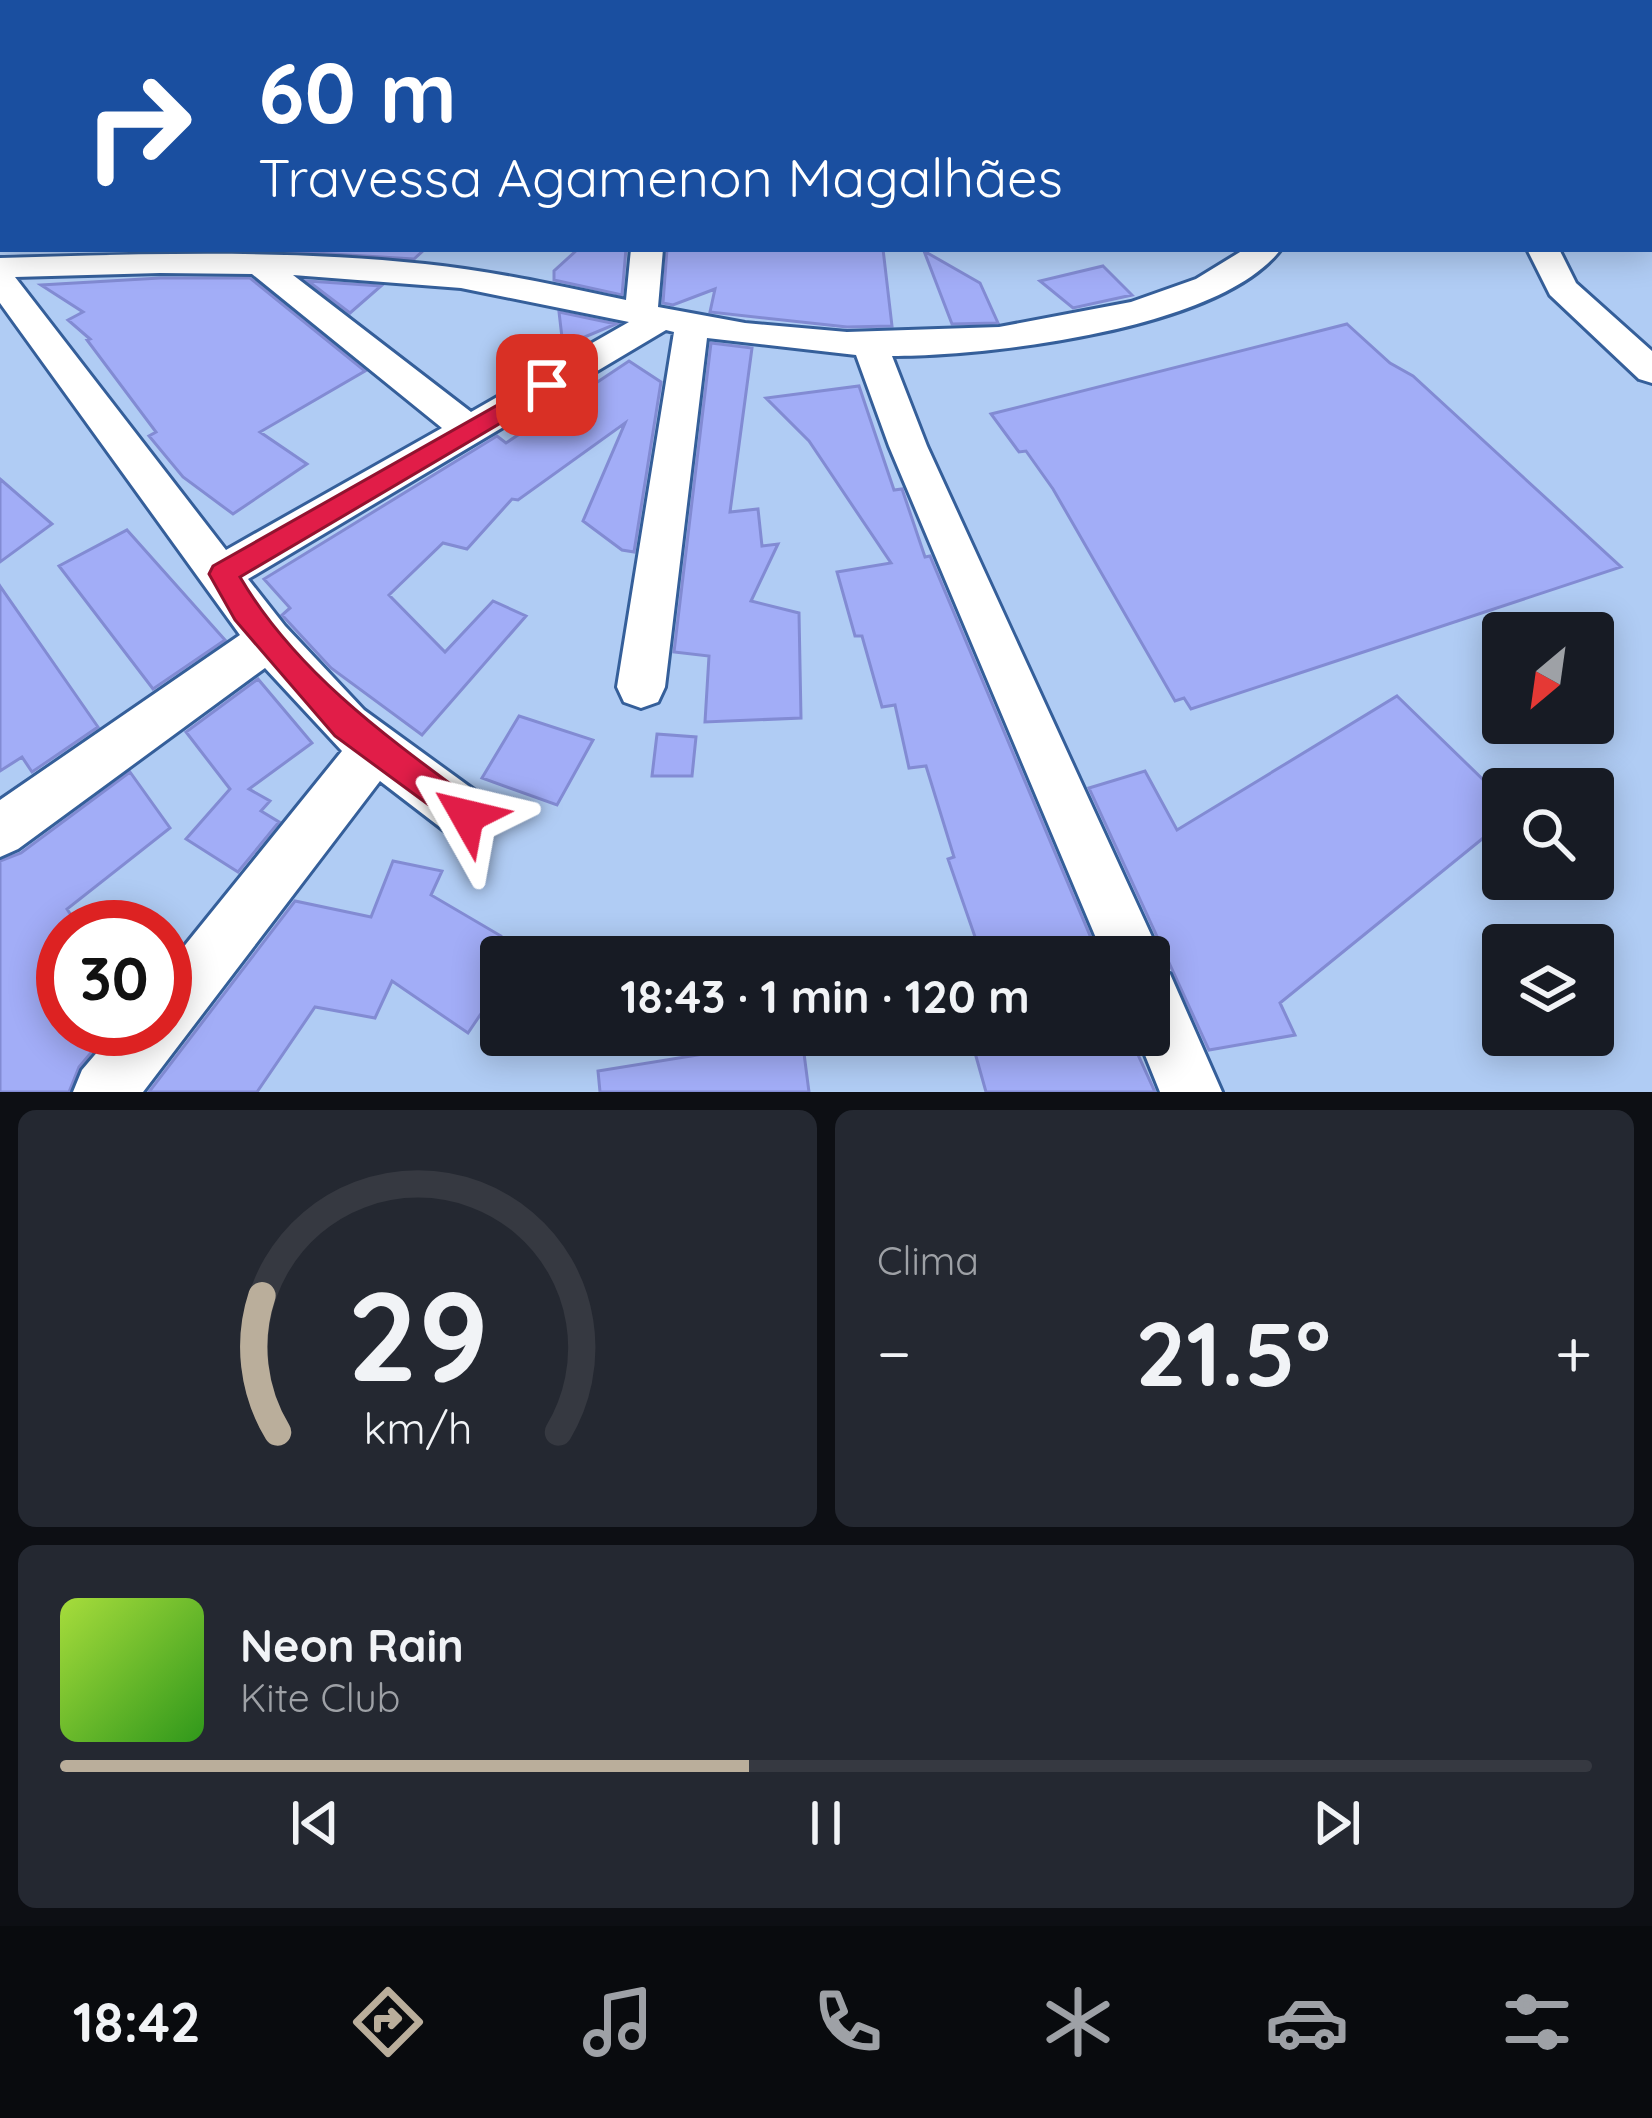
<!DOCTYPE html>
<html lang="pt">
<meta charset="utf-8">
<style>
:root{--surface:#171b24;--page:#242831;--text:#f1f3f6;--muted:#9ea1a6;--line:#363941;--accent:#baae9b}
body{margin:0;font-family:Quicksand,sans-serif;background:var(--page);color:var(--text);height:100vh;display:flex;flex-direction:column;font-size:45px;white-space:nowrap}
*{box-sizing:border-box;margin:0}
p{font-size:39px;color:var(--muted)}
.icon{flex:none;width:66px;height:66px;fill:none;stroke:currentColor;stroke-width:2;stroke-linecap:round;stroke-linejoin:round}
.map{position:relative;height:1092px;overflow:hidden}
.drawer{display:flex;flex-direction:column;gap:18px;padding:18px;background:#0d0f14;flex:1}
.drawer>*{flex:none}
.guide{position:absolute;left:0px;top:0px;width:1653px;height:252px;box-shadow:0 6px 30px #0003;background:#1a4fa0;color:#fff;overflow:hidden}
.needle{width:78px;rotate:209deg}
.tools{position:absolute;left:1482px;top:612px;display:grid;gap:24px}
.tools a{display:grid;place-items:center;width:132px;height:132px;border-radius:12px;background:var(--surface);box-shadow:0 6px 30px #0003;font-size:60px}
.speed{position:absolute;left:36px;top:900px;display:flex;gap:24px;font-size:60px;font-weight:700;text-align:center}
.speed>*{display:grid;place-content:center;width:156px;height:156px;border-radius:50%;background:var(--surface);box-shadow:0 6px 30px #0003;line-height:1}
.speed .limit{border:18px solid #d22;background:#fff;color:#111}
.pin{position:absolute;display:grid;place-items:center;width:102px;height:102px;color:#fff;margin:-51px;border-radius:24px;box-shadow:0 6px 18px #0006}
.me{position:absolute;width:132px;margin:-66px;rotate:307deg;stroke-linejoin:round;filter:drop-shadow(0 0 9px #0008)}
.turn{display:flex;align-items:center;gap:42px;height:252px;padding:0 60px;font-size:54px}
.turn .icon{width:156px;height:156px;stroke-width:2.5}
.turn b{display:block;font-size:84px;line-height:102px}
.big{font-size:90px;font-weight:800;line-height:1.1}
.drawer .tile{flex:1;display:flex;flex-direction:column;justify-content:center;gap:18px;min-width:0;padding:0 42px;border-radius:18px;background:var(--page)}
.drawer .dial{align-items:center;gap:0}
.dial svg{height:312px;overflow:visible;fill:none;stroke:var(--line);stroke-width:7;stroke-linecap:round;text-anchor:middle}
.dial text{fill:var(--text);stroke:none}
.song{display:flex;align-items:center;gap:36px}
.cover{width:144px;height:144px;border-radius:18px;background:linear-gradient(135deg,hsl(80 70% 55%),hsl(110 70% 35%))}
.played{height:12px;border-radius:6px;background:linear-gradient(90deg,var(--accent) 45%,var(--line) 45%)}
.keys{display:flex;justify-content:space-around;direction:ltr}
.heat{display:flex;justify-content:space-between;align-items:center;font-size:66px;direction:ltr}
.drawer .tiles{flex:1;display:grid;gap:18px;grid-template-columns:1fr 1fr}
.tile:last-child{grid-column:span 2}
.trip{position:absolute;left:480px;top:936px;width:690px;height:120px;border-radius:12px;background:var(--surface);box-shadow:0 6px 30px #0003;font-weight:800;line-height:120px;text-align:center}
.menu{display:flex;height:192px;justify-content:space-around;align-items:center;background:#090b0e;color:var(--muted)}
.menu .icon{width:84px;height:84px}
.menu .on{color:var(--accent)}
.menu b{font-size:54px;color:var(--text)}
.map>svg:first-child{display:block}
.building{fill:#a2adf7;stroke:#828bd3;stroke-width:3}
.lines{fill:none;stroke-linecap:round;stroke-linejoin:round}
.minor-casing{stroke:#355f9a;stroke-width:6}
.minor{fill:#fff;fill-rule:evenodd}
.route{fill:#e11d48;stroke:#92132f;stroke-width:3}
</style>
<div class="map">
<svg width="1652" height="1092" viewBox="0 0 1652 1092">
<rect width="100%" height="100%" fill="#b0ccf4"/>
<path class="building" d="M 33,249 L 425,249 L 414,259 L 266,250 Z
M 578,249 L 626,249 L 622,295 L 554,280 L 554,271 Z
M 667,249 L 883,249 L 892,326 L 847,327 L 710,312 L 715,289 L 673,305 L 663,303 Z
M 924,251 L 980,283 L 998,323 L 952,324 Z
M 1103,266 L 1132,295 L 1073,308 L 1040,281 Z
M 160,278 L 250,278 L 365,371 L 260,432 L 307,464 L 233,514 L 183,477 L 149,436 L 156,432 L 87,340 L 90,339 L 68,320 L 83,312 L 41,285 Z
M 308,281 L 381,286 L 350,313 Z
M 559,312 L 616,324 L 563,346 Z
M 1347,324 L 1390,363 L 1413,376 L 1621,567 L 1191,709 L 1184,698 L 1175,701 L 1053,489 L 1026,451 L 1019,452 L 991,414 Z
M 711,343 L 752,348 L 730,512 L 758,509 L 762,546 L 778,544 L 751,601 L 799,613 L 801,718 L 705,722 L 709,656 L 674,652 Z
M 629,361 L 661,382 L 634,552 L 622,550 L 583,521 L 625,423 L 518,500 L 512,499 L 467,549 L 443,543 L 389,595 L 445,652 L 493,601 L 526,616 L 422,735 L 331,668 L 282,615 L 290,608 L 264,579 L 497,436 L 506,443 Z
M 859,386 L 894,490 L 902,489 L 925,557 L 930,556 L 1099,957 L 982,957 L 948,859 L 954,857 L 926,766 L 909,768 L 895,705 L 882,707 L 862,636 L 855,636 L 837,572 L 891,563 L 809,441 L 766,398 Z
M 0,479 L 52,524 L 0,562 Z
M 127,530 L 225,640 L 153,689 L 59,566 Z
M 0,586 L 98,727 L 32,772 L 22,757 L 0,771 Z
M 258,679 L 312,743 L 249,789 L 270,801 L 261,811 L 279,822 L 238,872 L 186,839 L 230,789 L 186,732 Z
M 1397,696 L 1503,799 L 1503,822 L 1280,1003 L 1295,1035 L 1209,1050 L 1089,788 L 1145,771 L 1177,830 Z
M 519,716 L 593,740 L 557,805 L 482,778 Z
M 657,734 L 696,737 L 692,776 L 652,776 Z
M 130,772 L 170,828 L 67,909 L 79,927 L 63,927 L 63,1029 L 111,1029 L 79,1067 L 69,1092 L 0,1092 L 0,861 L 21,853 Z
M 393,861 L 442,871 L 431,895 L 501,936 L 501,984 L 468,1033 L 392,981 L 375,1018 L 315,1007 L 257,1092 L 149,1092 L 295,901 L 371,917 Z
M 970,1035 L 1129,1035 L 1155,1092 L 986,1092 Z
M 802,1038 L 809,1092 L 600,1092 L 598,1071 Z"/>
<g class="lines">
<g class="minor-casing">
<path id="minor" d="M 500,0 L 522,0 L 523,3 L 501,3 Z
M 633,0 L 656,0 L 658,3 L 635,3 Z
M 1094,0 L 1118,0 L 1120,3 L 1096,3 Z
M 1281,0 L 1306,0 L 1308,3 L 1283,3 Z
M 1510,0 L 1536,0 L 1538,3 L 1512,3 Z
M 1650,63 L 1652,64 L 1652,80 L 1650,79 Z
M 631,249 L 663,249 L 658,307 L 745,323 L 847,332 L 999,327 L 1131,302 L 1196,279 L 1245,249 L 1281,249 C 1220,330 988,356 892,356 L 927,446 L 1152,937 L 1160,957 L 1156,969 L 1170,974 L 1222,1092 L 1160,1092 L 1137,1035 L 1149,1035 L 1149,957 L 1104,957 L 889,446 L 856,355 L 707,338 L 665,687 L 658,702 L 641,708 L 624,702 L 617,687 L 674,332 L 666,330 L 248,579 L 285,626 L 364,710 L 485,798 L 493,816 L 485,834 L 467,841 L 449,834 L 380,781 L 143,1092 L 73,1092 L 82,1070 L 117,1029 L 165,1029 L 165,970 L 342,751 L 265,668 L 18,849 L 0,857 L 0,800 L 240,635 L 0,303 L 0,258 C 142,254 284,249 425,264 C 493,271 559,286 626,300 ZM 160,273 L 252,274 L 442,428 L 226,550 L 15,277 ZM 293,275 L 461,288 L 629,322 L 471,412 Z
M 1527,249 L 1559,249 L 1576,283 L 1652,351 L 1652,383 L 1639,379 L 1550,295 Z"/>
</g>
<use href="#minor" class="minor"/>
</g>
<path class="route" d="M 547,377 L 558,385 L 555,391 L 240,577 C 297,674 391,740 479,805 L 484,816 L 479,828 L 467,833 L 335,736 L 235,620 L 209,574 L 213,566 Z"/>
</svg>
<div class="tools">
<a><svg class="needle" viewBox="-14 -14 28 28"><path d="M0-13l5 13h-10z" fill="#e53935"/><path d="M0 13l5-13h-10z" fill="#9ea1a6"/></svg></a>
<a><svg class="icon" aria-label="search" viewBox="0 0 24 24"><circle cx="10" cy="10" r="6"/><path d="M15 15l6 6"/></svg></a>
<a><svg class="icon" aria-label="layers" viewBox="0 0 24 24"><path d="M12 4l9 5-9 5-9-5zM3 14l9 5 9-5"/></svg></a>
</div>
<div class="speed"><div class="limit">30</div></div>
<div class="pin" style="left:547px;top:385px;background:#d93025"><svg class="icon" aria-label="arrive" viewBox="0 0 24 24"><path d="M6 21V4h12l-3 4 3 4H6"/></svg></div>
<svg class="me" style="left:467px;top:816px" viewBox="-20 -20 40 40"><path d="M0-17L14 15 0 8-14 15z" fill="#e11d48" stroke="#fff" stroke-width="4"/></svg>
<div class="trip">18:43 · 1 min · 120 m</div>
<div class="guide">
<div class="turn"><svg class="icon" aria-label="right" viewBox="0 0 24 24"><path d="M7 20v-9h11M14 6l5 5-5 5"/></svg><div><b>60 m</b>Travessa Agamenon Magalhães</div></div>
</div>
</div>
<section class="drawer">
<div class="tiles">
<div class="tile dial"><svg viewBox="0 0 100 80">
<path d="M14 69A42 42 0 1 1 86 69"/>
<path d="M14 69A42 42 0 0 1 10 34" stroke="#baae9b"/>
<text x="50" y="56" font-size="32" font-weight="700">29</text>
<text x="50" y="72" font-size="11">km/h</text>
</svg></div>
<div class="tile"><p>Clima</p>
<div class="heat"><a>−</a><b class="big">21.5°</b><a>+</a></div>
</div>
<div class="tile">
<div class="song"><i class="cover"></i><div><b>Neon Rain</b><p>Kite Club</p></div></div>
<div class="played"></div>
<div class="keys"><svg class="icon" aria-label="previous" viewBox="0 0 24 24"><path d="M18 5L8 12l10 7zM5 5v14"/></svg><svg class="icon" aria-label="pause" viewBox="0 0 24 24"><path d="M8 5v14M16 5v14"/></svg><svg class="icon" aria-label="next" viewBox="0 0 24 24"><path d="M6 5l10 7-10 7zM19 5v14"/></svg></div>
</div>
</div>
</section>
<nav class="menu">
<b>18:42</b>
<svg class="icon on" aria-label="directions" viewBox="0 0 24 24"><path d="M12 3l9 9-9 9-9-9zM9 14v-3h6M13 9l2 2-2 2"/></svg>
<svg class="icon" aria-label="music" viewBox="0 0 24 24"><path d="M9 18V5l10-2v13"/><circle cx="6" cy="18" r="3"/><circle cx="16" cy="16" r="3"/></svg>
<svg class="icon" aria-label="phone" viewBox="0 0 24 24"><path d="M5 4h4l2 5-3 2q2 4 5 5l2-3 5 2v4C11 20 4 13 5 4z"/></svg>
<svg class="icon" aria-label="climate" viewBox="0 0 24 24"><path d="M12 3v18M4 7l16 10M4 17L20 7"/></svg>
<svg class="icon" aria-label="car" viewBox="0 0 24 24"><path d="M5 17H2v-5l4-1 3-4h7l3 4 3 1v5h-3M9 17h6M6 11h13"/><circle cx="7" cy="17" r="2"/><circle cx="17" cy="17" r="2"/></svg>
<svg class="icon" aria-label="filters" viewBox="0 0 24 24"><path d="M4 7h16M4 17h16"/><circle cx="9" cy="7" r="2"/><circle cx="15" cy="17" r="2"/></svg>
</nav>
